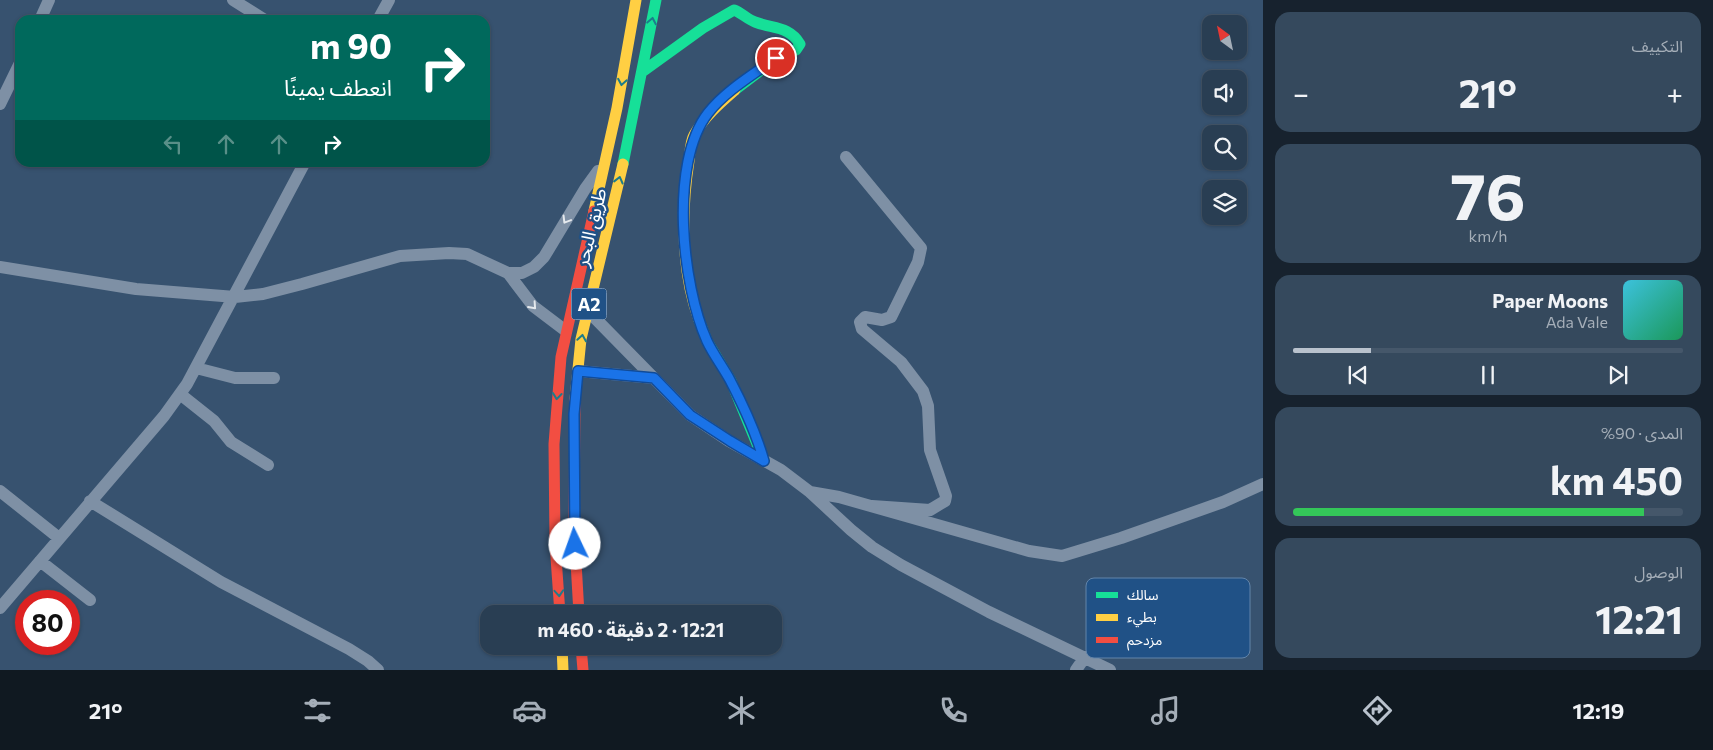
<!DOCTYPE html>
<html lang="ar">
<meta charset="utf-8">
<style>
:root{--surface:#293e53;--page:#35495d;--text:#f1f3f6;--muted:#a5aeb8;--line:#45576a;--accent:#b9c2cd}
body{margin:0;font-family:Commissioner,"Noto Sans Arabic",sans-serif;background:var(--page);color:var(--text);direction:rtl;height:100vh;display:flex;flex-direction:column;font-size:19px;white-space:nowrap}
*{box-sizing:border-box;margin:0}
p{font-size:16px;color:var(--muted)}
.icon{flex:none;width:28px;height:28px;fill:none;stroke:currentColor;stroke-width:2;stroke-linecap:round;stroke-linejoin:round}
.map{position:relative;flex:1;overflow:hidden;direction:ltr}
.panel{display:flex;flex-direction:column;gap:12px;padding:12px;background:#17222e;width:450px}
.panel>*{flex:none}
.top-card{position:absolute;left:15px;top:15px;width:475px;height:152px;border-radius:15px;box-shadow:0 1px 4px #0004,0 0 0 1px var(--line);direction:rtl;background:#00695c;color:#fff;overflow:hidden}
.needle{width:32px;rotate:327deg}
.fabs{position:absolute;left:1202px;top:15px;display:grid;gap:10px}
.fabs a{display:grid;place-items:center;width:45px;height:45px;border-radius:10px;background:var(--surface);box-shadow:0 1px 4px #0004,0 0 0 1px var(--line);font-size:25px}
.speed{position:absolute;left:15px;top:590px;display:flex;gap:10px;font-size:25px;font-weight:700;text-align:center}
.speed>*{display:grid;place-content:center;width:65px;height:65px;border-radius:50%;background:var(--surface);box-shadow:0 1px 4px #0004,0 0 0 1px var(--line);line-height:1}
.speed .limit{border:8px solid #d22;background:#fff;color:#111}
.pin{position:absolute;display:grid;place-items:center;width:42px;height:42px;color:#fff;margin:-21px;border:2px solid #fff;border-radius:50%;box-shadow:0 1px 5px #0007}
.me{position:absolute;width:55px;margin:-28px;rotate:357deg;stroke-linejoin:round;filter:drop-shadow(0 0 4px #0008)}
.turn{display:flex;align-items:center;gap:18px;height:105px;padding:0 15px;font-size:22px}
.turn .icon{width:65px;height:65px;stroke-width:2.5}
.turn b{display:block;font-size:35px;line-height:42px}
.lanes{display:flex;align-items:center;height:48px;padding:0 15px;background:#0003;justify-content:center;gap:25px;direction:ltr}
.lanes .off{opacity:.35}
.big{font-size:38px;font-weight:700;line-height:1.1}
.panel .widget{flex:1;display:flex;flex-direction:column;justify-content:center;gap:8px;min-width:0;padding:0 18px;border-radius:15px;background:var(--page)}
.panel .dial{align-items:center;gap:0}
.dial b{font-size:65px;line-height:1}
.song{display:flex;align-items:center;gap:15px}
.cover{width:60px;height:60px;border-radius:8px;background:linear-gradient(135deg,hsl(190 70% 55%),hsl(150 70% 35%))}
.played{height:5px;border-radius:2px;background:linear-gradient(90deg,var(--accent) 20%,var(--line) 20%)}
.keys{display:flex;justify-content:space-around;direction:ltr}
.heat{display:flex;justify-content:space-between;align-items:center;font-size:28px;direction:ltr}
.charge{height:8px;border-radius:4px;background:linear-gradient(90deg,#34c759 90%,var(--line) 0)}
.trip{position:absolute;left:480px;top:605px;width:302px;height:50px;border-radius:15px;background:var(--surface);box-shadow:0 1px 4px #0004,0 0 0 1px var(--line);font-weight:700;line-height:50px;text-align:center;direction:rtl}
.menu{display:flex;height:80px;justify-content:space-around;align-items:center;background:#101921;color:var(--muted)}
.menu .icon{width:35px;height:35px}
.menu .selected{color:var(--accent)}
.menu b{font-size:22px;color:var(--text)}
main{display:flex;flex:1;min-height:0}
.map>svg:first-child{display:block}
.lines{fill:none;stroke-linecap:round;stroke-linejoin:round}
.street{stroke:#7e90a5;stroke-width:12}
.fast{stroke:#16e098;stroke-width:11}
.slow{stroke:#ffcf43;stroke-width:11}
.jam{stroke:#f24e42;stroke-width:11}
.oneway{stroke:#1d7c8b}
.oneway2{stroke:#e5e9ed}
.route-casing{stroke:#114b97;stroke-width:12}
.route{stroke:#1a73e8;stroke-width:9}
.labels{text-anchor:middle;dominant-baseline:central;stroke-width:5;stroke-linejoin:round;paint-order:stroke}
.shield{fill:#205186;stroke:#bccbdb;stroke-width:1}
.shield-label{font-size:18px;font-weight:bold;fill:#fff}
.street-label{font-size:19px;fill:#fff;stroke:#205186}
.key{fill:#205186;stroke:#6385aa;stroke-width:1}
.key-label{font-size:14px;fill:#fff}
</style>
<main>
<section class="panel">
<div class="widget"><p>التكييف</p>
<div class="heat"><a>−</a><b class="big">21°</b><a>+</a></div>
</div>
<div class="widget dial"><b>76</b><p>km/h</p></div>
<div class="widget">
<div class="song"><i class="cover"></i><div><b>Paper Moons</b><p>Ada Vale</p></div></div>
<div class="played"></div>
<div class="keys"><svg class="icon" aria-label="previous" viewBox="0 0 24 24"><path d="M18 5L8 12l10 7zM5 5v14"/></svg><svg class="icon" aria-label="pause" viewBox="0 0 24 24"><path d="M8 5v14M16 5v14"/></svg><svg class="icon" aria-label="next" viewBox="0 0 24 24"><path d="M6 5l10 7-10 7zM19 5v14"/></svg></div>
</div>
<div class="widget"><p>المدى · 90%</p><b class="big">450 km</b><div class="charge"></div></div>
<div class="widget"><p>الوصول</p><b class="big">12:21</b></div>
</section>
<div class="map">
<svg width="1263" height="670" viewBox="0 0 1263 670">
<rect width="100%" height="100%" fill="#37526f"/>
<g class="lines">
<path class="street" d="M 233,0 L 265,20
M 40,20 L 49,0
M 378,20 L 389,0
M 0,104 L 20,63
M 846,157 L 921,248 L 918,262 L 891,317 L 882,320 L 865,317 L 860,322 L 862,329 L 901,362 L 923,391 L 928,406 L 930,450 L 946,496 L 945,501 L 930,510 L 872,506
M 0,267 L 136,289 L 235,297 L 263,294 L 302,284 L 400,256 L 449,253 L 467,254 L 508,273 L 533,306 L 566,331
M 508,273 L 522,273 L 534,267 L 544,257 L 585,189 L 598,171
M 587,310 L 690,415 L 729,441 L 781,470 L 810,492 L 851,530 L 872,547 L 901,565 L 989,612 L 1110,670
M 196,368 L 235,378 L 274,378
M 578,371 L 654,378
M 180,394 L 214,421 L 231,442 L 268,465
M 0,491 L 59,538
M 810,492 L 839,497 L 1029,551 L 1062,556 L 1121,538 L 1223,502 L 1263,484
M 90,501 L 221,582 L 349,649 L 368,661 L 378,670
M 40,561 L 90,600
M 0,608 L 164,416 L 187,384 L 305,162
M 1076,670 L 1085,657"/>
<path class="fast" d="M 642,72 L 703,28 L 734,10 C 742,13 747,19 755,22 C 773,29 789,26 800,44 L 796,50 L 777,58 L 735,90
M 623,164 L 656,0
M 699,320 L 707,341 L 731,381 L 764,461"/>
<path class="slow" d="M 594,211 L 617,108 L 636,0
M 699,320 C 681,271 681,212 689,161 C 690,153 690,142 694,135 C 705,116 719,104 735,90
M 575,399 L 581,339 L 623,164
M 562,646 L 563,670"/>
<path class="jam" d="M 575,399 L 574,527 L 579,614
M 560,614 L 555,543 L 554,444 L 561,357 L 594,211
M 581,646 L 583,670"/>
</g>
<defs><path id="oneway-chevron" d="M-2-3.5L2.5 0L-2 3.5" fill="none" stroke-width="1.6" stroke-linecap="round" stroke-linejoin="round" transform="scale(1.25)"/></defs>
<g class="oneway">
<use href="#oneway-chevron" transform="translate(652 21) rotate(-79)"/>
<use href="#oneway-chevron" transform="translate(622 82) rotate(100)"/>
<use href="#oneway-chevron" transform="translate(619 180) rotate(-76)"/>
<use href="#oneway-chevron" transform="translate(582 338) rotate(-81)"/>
<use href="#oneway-chevron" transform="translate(557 396) rotate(96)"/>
<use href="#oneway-chevron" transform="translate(559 593) rotate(86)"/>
</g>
<g class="oneway2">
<use href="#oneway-chevron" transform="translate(566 220) rotate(121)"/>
<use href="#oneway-chevron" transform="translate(533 306) rotate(48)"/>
</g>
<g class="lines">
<g class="route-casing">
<path id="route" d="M 575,544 L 574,414 L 578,371 L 654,378 L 690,415 L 730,441 L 764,461 C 757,436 742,403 730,380 C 723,367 713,354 707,341 C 682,285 669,163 708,113 C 725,91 754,74 776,58"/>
</g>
<use href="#route" class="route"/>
</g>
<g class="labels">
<rect class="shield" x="571.5" y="288.5" width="35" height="31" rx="4"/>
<g class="shield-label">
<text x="589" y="304">A2</text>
</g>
<g class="street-label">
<text transform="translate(590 227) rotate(-76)">طريق البحر</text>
</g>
</g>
<rect x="1086" y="578" width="164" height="80" rx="8" class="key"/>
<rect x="1096" y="592" width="22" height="6" fill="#16e098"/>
<rect x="1096" y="614" width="22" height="7" fill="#ffcf43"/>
<rect x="1096" y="637" width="22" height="6" fill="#f24e42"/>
<g class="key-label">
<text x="1127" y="600">سالك</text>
<text x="1127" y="622">بطيء</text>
<text x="1127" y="645">مزدحم</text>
</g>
</svg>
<div class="fabs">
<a><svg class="needle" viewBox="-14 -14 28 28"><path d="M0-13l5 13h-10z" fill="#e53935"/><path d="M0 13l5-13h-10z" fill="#a5aeb8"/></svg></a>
<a><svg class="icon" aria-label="sound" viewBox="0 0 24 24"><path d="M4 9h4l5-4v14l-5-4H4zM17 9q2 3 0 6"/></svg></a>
<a><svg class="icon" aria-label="search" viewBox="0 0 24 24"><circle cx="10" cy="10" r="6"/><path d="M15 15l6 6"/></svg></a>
<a><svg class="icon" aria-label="layers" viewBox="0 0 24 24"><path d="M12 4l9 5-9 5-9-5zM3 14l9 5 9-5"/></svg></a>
</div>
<div class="speed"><div class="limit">80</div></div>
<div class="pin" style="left:776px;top:58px;background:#d93025"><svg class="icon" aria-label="arrive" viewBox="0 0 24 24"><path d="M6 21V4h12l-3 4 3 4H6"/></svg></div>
<svg class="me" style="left:575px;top:544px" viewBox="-20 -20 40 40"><circle r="19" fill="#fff"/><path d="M0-13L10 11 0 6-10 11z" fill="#1a73e8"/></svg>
<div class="trip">12:21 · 2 دقيقة · 460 m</div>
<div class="top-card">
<div class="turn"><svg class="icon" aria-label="right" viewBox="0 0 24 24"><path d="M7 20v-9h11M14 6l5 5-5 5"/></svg><div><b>90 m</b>انعطف يمينًا</div></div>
<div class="lanes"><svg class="icon off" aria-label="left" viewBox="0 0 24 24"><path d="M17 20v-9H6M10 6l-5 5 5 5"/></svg><svg class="icon off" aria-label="ahead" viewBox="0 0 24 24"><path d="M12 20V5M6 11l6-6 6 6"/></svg><svg class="icon off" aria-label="ahead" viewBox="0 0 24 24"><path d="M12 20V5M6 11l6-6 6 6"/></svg><svg class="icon" aria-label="right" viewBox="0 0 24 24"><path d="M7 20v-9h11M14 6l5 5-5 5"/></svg></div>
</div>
</div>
</main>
<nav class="menu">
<b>12:19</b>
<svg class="icon selected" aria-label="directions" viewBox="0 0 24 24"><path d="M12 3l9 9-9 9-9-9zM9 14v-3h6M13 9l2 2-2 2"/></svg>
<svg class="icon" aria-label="music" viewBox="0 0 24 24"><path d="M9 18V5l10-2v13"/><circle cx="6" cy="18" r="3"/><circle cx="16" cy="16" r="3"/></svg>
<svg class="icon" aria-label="phone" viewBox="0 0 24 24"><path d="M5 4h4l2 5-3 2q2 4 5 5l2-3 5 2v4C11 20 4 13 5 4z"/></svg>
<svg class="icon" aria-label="climate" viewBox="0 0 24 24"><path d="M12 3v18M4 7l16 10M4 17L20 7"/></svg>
<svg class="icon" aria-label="car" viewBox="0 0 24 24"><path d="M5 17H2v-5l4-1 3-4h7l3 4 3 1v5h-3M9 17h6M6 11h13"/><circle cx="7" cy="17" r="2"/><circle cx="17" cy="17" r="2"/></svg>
<svg class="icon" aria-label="filters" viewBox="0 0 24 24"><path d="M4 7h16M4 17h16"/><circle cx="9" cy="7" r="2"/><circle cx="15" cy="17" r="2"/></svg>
<b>21°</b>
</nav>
